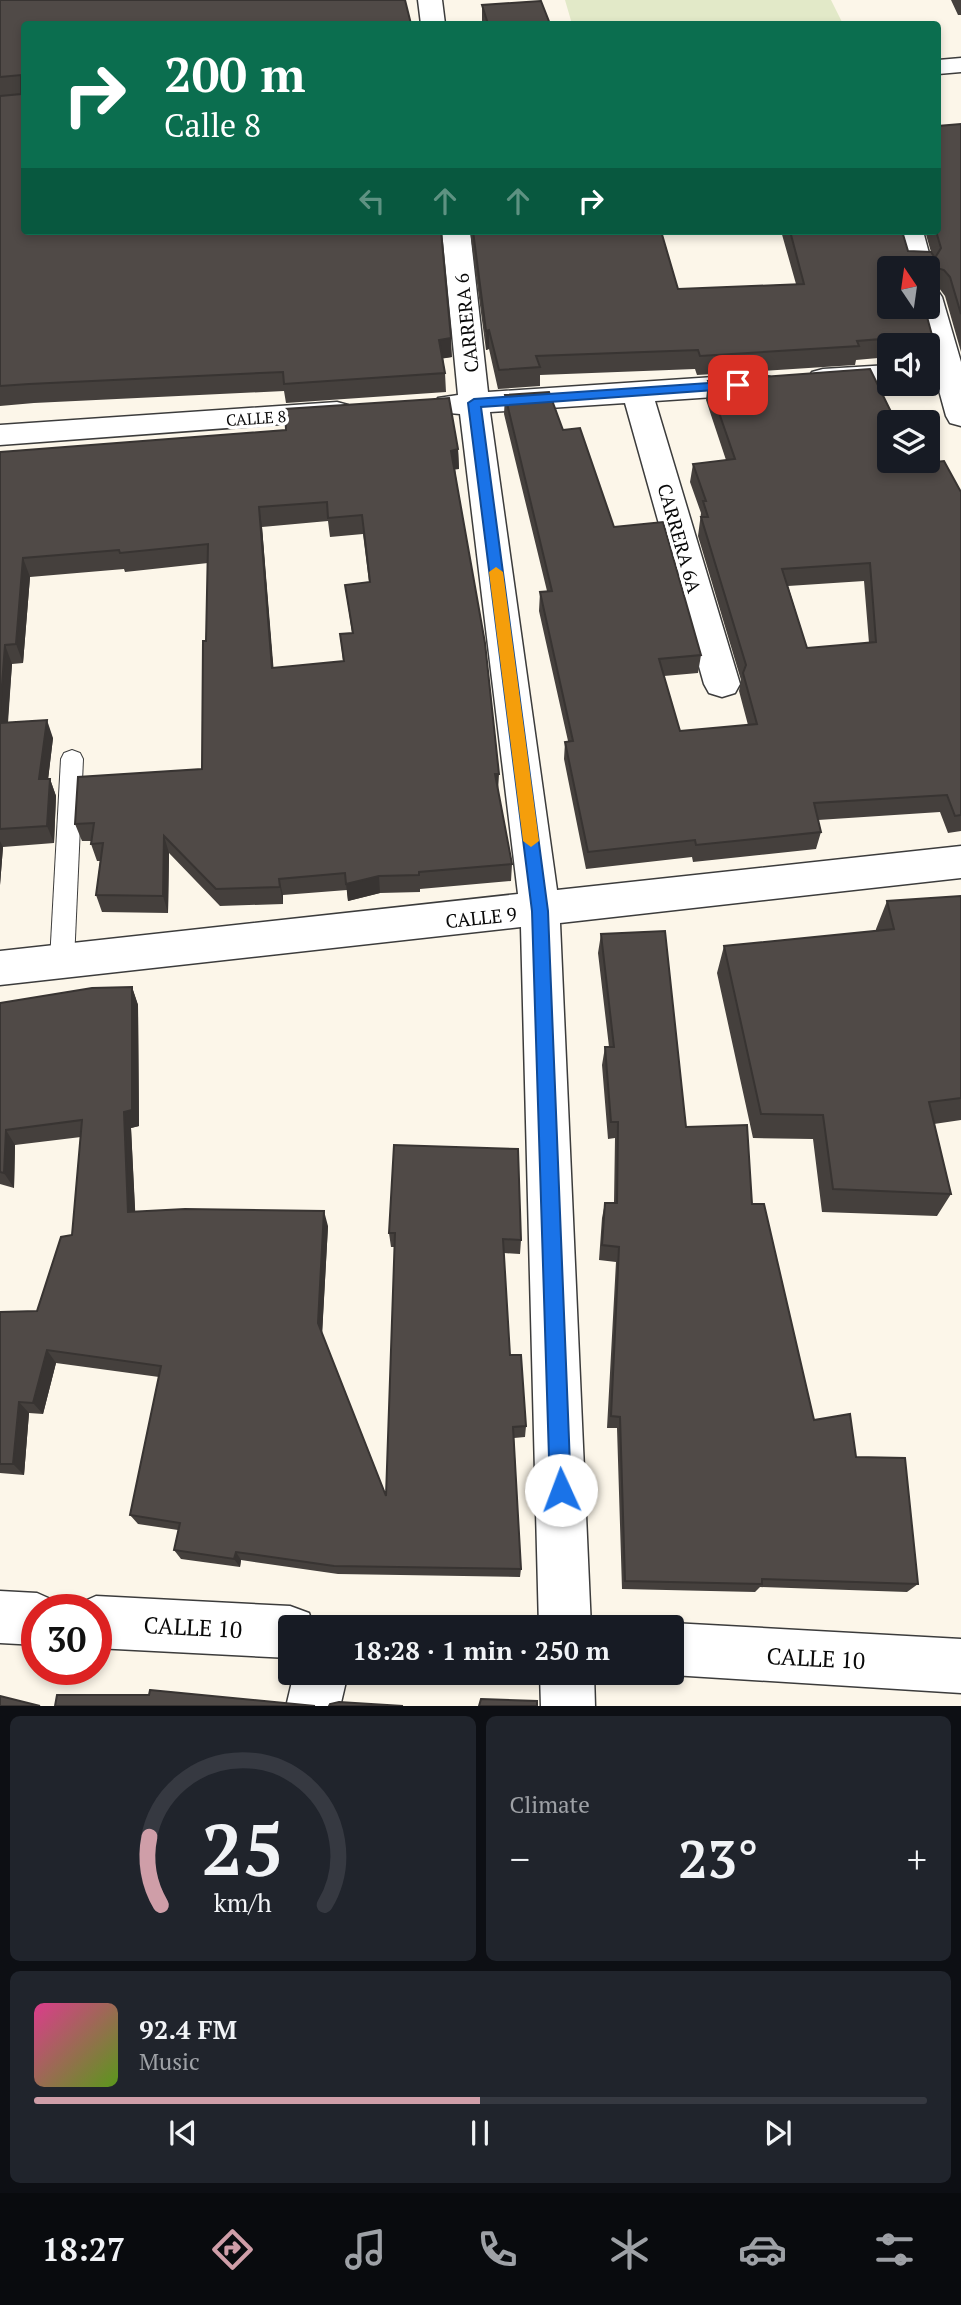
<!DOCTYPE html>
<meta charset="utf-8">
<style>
:root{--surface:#171b24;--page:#20242c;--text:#f1f3f6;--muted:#9ea1a6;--line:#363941;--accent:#cf9ea8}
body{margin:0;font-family:"PT Serif",serif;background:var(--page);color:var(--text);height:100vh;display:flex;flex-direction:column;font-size:26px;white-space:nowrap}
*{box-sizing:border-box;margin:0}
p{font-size:23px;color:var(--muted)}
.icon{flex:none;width:38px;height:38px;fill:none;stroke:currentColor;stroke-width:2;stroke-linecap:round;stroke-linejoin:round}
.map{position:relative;height:1706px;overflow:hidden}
.panel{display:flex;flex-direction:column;gap:10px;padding:10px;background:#0d0f14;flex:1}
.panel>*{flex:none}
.banner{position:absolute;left:21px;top:21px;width:920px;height:214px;border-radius:7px;box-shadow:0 4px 10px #0003;background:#0b6e4f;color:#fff;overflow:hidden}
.needle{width:46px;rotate:347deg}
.tools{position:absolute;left:877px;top:256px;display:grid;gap:14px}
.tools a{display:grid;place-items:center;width:63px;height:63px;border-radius:7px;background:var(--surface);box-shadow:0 4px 10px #0003;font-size:35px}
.speed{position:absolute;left:21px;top:1594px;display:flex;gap:14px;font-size:35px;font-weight:700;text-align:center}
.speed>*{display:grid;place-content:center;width:91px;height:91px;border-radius:50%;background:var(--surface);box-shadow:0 4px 10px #0003;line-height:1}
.speed .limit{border:10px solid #d22;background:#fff;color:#111}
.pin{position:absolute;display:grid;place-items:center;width:60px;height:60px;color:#fff;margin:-30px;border-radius:14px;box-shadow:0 4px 10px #0006}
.me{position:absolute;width:77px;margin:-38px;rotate:358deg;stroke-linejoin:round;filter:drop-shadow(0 0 5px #0008)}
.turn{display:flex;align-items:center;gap:24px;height:147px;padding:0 28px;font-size:32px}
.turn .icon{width:91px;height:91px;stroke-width:2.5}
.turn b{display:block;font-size:49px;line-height:60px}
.lanes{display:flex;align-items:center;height:66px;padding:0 28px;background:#0003;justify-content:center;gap:35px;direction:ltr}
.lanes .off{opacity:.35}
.big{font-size:52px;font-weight:800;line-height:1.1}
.panel .widget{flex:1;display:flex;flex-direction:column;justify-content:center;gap:10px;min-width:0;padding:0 24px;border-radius:10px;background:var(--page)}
.panel .dial{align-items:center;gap:0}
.dial svg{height:182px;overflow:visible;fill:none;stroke:var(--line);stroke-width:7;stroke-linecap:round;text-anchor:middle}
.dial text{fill:var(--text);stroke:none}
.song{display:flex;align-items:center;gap:21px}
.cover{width:84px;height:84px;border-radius:10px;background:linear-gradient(135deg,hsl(330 70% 55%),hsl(90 70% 35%))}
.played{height:7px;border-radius:4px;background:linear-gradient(90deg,var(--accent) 50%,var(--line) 50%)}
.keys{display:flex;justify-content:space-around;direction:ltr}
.heat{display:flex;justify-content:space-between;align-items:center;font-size:38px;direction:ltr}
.panel .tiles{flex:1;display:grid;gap:10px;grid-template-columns:1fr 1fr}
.widget:last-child{grid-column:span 2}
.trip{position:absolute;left:278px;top:1615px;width:406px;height:70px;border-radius:7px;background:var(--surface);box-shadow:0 4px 10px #0003;font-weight:800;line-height:70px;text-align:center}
.menu{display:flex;height:112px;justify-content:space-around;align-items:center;background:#090b0e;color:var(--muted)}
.menu .icon{width:49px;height:49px}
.menu .on{color:var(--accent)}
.menu b{font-size:32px;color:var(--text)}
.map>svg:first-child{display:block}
.pitch{fill:#e2e9c8}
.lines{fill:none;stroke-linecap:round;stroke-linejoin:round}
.lane-casing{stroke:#3c3c3c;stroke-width:2}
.street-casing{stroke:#3c3c3c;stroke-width:3}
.lane{fill:#fff;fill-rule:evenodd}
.street{fill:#fff;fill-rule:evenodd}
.wall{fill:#45403d;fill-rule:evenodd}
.shaded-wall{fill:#383432}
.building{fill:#504a47;stroke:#383432;stroke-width:2;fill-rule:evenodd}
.route{fill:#1a73e8;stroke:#114b97;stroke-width:2}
.slow{fill:#f59e0b}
.labels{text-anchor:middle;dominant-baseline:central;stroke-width:7;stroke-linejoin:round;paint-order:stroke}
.far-street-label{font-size:16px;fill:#090909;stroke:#fff}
.street-label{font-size:19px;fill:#090909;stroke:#fff}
.near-street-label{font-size:23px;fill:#090909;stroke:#fff}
</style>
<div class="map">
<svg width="961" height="1707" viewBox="0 0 961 1707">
<rect width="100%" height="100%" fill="#fcf6e9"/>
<path class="pitch" d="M 565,0 L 831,0 L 843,24 L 572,24 Z"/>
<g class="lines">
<g class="lane-casing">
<path id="lane" d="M 72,750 L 80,753 L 83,759 L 74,961 L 70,968 L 62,971 L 54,968 L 50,961 L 61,759 L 64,753 Z"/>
</g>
<g class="street-casing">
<path id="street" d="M 418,0 L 442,0 L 445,24 L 421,24 Z
M 961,58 L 961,72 L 938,74 L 938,60 Z
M 442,231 L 470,231 L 488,392 L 759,374 L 770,377 L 774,384 L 770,391 L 759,394 L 655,401 L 740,684 L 735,693 L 722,697 L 709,693 L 704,684 L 625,403 L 490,412 L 557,890 L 961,846 L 961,878 L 560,923 L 591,1628 L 539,1628 L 521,927 L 0,985 L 0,951 L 518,894 L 460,414 L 438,412 L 434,405 L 438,398 L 458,395 Z
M 895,231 L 923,231 L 933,268 L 929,274 L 928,268 L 905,268 Z
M 928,288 L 938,291 L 942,297 L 961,362 L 961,426 L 950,423 L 946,416 L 916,306 L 928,306 Z
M 889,365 L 889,383 L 894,383 L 889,385 L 823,389 L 812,386 L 808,379 L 812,372 L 823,369 Z
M 337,402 L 348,405 L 352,412 L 348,419 L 0,445 L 0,425 Z
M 0,1591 L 37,1593 L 55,1601 L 59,1610 L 37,1610 L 37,1645 L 0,1643 Z
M 96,1596 L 290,1606 L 309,1613 L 314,1628 L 290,1628 L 290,1658 L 96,1648 L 96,1610 L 75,1610 L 78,1604 Z
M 672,1623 L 961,1639 L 961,1693 L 672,1675 L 666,1673 L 672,1673 L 672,1628 L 660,1628 Z
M 294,1673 L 348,1673 L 340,1707 L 286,1707 Z
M 540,1673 L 594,1673 L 595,1707 L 541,1707 Z"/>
</g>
<use href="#lane" class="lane"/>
<use href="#street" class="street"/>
</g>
<path class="wall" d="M 0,0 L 452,357 L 443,358 L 445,373 L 446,392 L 286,403 L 284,391 L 34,403 L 0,406 Z
M 951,0 L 961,0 L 961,15 L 958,15 Z
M 482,5 L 550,24 L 482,24 Z
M 961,124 L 961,352 L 945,296 L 939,288 L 930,286 L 928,296 L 928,268 L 889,268 L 932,335 L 928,351 L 928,345 L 889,345 L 889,357 L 856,360 L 855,365 L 697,375 L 695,369 L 540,375 L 540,386 L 498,389 L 489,349 L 486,350 L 470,231 L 661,231 L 678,289 L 796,284 L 781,231 L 902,231 L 908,251 L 931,252 L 925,231 L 938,231 Z
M 708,381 L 916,464 L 961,492 L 961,831 L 948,833 L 940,812 L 818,820 L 821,832 L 816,849 L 693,862 L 692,857 L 586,869 L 564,759 L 565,742 L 568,741 L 539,611 L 540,592 L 547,591 L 504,414 L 505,395 L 563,430 L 614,527 L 701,655 L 698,673 L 664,676 L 680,731 L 748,725 L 739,691 L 741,680 L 698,536 L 701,513 L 690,482 L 693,464 L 726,460 L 706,400 ZM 864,581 L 869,643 L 807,648 L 788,586 Z
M 458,449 L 459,469 L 455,469 L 498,792 L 512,864 L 511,881 L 420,889 L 420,892 L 380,893 L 348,901 L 347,890 L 283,895 L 283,904 L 220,906 L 169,853 L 168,913 L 102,912 L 96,895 L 100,861 L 97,861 L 91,844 L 91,841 L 82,841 L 75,824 L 202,769 L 208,563 L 125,572 L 124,569 L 30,577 L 23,663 L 12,664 L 8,723 L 53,738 L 48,779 L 50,779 L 56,796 L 54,843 L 3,847 L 0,885 L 0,452 ZM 328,521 L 330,537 L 363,534 L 369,582 L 345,585 L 352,633 L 340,634 L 343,661 L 273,668 L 262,527 Z
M 961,896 L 961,1120 L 934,1124 L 951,1194 L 937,1216 L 822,1212 L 813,1139 L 753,1138 L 717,973 L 724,946 L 876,931 L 876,929 L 887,901 Z
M 601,934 L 686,1127 L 752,1204 L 814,1420 L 856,1457 L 918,1584 L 907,1592 L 760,1587 L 755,1592 L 622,1589 L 617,1428 L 607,1428 L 616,1262 L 599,1260 L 602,1218 L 605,1203 L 614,1203 L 615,1138 L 608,1139 L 602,1065 L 605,1047 L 609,1047 L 598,953 Z
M 132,987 L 138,1005 L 139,1126 L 131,1128 L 135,1212 L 328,1226 L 322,1333 L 386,1496 L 395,1247 L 391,1247 L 389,1233 L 521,1240 L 520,1254 L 504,1253 L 510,1355 L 526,1426 L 525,1437 L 514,1438 L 521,1569 L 520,1577 L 338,1574 L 241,1560 L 240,1567 L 181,1559 L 174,1550 L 178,1530 L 138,1524 L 130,1515 L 159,1377 L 56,1363 L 43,1414 L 29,1413 L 24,1475 L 0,1473 L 0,1312 L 37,1311 L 72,1235 L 81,1137 L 15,1145 L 14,1188 L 0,1184 L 0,1003 Z"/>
<path class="shaded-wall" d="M 489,330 L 489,349 L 486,350 L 486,331 Z
M 451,338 L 452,357 L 440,359 L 439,340 Z
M 458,449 L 459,469 L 452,470 L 451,451 Z
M 259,507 L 262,527 L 275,686 L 272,668 Z
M 23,558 L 30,577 L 23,663 L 16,644 Z
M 5,645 L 12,664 L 6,742 L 0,726 L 0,712 Z
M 47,720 L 53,738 L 46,797 L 39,779 Z
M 495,774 L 499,774 L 498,791 Z
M 50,779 L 56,796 L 54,843 L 47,826 Z
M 164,836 L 169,853 L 168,913 L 163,896 Z
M 0,841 L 3,847 L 0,885 Z
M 379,876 L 380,893 L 348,901 L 346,884 Z
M 279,879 L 283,895 L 283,904 L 280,887 Z
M 132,987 L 138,1005 L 139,1126 L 131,1128 L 136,1227 L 128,1212 L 124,1112 Z
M 6,1130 L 15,1145 L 14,1188 L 4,1173 Z
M 324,1211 L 328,1226 L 322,1336 L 318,1323 Z
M 47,1350 L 56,1363 L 43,1414 L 33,1403 Z
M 19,1402 L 29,1413 L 24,1475 L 13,1464 Z
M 236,1552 L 241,1560 L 240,1567 L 234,1559 Z"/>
<path class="building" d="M 0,0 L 405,0 L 411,24 L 24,24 L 24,231 L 441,231 L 451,338 L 439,340 L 445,373 L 284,384 L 283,372 L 29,384 L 0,386 L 0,96 L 21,94 L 21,75 L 0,77 Z
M 541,1 L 550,24 L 488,24 L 482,5 Z
M 961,124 L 961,314 L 950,277 L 944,270 L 934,267 L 931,269 L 931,284 L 928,284 L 928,268 L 889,268 L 889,306 L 924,306 L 932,335 L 857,341 L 859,346 L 700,356 L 698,350 L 536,356 L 540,367 L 499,370 L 489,330 L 486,331 L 473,231 L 661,231 L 678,289 L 804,284 L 790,231 L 902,231 L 908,251 L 931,252 L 935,258 L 941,248 L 936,231 L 938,231 L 938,126 Z
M 870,369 L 896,422 L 889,422 L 889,460 L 914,460 L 916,464 L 944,461 L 961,492 L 961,815 L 955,816 L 947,795 L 814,803 L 821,832 L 696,845 L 695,840 L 588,852 L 565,742 L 573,741 L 540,592 L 552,591 L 505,395 L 549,392 L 563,430 L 580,428 L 614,527 L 663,522 L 701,655 L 659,659 L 680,731 L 757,724 L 743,673 L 746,665 L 701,517 L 708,517 L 703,501 L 706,501 L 693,464 L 735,459 L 708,381 ZM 870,563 L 876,642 L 807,648 L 782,569 Z
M 449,398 L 458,449 L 451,451 L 485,643 L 499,774 L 495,774 L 512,864 L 419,872 L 419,875 L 379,876 L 346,884 L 345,873 L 279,879 L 280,887 L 216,889 L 164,836 L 163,896 L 96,895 L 103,843 L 91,844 L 94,823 L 75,824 L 78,777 L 202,769 L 203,641 L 206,641 L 208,544 L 120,553 L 119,550 L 23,558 L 16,644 L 5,645 L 0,712 L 0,452 L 286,430 L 285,409 ZM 327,502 L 328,518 L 362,515 L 370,582 L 345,585 L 353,633 L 340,634 L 344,661 L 272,668 L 259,507 Z
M 47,720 L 39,779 L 50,779 L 47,826 L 0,829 L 0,723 Z
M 961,896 L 961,1098 L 929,1102 L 951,1194 L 833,1189 L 823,1115 L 761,1114 L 724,946 L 894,929 L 887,901 Z
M 665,931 L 686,1127 L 747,1125 L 752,1204 L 764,1204 L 814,1420 L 850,1414 L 856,1457 L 905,1458 L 918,1584 L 762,1579 L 762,1584 L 625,1581 L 620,1417 L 611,1416 L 619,1247 L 602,1245 L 605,1203 L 617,1203 L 618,1122 L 611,1122 L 605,1047 L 614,1047 L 601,934 Z
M 132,987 L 132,1110 L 124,1112 L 128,1212 L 185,1209 L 324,1211 L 318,1323 L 386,1496 L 395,1233 L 389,1233 L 394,1145 L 518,1149 L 521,1240 L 503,1239 L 510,1355 L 521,1355 L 526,1426 L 513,1427 L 521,1569 L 334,1566 L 236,1552 L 234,1559 L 174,1550 L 180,1523 L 130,1515 L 161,1366 L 47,1350 L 33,1403 L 19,1402 L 13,1464 L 0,1464 L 0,1312 L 37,1311 L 61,1237 L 72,1235 L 82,1120 L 6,1130 L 4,1173 L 0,1172 L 0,1003 L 92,988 Z
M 150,1690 L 315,1706 L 55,1706 L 57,1695 L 149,1695 Z
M 0,1696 L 40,1706 L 0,1706 Z
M 481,1699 L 537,1701 L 537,1706 L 479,1706 Z
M 339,1702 L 403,1706 L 329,1706 L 330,1704 Z"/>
<path class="route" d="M 738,381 L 744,385 L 742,388 L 481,407 L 548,911 L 571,1490 L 568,1497 L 561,1500 L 553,1497 L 550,1490 L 532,911 L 468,403 L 474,399 Z"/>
<path class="slow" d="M 496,567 L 503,572 L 539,841 L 531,847 L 523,841 L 489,572 Z"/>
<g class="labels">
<g class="far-street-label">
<text transform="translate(256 418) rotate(-4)">CALLE 8</text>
</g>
<g class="street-label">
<text transform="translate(466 323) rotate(-96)">CARRERA 6</text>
<text transform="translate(680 538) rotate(74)">CARRERA 6A</text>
<text transform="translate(481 917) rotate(-6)">CALLE 9</text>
</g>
<g class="near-street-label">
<text transform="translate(193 1627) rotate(3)">CALLE 10</text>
<text transform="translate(816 1658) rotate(3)">CALLE 10</text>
</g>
</g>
</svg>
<div class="tools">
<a><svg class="needle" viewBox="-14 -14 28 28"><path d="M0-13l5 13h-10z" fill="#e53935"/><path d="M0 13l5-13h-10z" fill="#9ea1a6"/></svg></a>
<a><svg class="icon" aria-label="sound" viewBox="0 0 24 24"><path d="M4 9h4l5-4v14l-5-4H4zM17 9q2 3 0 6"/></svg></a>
<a><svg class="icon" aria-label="layers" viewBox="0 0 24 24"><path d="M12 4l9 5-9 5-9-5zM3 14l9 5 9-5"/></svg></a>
</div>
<div class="speed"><div class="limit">30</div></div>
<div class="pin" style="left:738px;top:385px;background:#d93025"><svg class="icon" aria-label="arrive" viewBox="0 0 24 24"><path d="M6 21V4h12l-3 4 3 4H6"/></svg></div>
<svg class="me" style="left:561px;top:1490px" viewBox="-20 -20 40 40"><circle r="19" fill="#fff"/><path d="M0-13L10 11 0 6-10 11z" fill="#1a73e8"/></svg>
<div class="trip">18:28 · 1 min · 250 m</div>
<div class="banner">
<div class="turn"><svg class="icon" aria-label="right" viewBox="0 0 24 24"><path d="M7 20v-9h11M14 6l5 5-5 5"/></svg><div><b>200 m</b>Calle 8</div></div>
<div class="lanes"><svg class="icon off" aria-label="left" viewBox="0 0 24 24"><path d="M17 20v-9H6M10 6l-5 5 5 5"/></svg><svg class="icon off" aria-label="ahead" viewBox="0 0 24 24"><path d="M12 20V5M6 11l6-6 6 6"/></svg><svg class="icon off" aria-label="ahead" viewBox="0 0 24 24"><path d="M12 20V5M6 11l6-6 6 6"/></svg><svg class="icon" aria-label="right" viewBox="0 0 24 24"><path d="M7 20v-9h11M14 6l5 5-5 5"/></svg></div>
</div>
</div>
<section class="panel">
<div class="tiles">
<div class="widget dial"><svg viewBox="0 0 100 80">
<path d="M14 69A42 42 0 1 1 86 69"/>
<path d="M14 69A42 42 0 0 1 9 39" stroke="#cf9ea8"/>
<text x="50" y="56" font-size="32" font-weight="700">25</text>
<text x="50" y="72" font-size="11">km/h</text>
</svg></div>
<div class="widget"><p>Climate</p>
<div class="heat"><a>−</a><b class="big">23°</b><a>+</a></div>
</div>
<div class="widget">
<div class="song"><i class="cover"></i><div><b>92.4 FM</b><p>Music</p></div></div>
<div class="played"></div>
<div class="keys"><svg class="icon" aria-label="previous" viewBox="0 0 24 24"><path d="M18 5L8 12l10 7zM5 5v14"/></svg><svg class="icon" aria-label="pause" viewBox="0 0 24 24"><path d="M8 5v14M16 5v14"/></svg><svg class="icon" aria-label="next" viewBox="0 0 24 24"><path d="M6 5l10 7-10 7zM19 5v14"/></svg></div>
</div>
</div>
</section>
<nav class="menu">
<b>18:27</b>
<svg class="icon on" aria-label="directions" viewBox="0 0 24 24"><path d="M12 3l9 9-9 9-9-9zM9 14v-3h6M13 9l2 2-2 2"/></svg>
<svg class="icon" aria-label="music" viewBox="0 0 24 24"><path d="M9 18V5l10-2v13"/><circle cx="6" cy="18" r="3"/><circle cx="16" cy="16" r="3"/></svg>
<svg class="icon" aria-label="phone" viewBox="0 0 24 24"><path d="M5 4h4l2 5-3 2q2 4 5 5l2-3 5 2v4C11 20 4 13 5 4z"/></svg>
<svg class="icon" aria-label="climate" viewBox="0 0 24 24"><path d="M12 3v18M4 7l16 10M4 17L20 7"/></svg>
<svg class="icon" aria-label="car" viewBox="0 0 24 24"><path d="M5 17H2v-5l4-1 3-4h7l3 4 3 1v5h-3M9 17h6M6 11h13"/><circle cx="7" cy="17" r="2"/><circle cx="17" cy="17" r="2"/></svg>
<svg class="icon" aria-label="filters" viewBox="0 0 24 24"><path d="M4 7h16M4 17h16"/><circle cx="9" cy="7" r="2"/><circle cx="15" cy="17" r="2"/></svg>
</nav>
